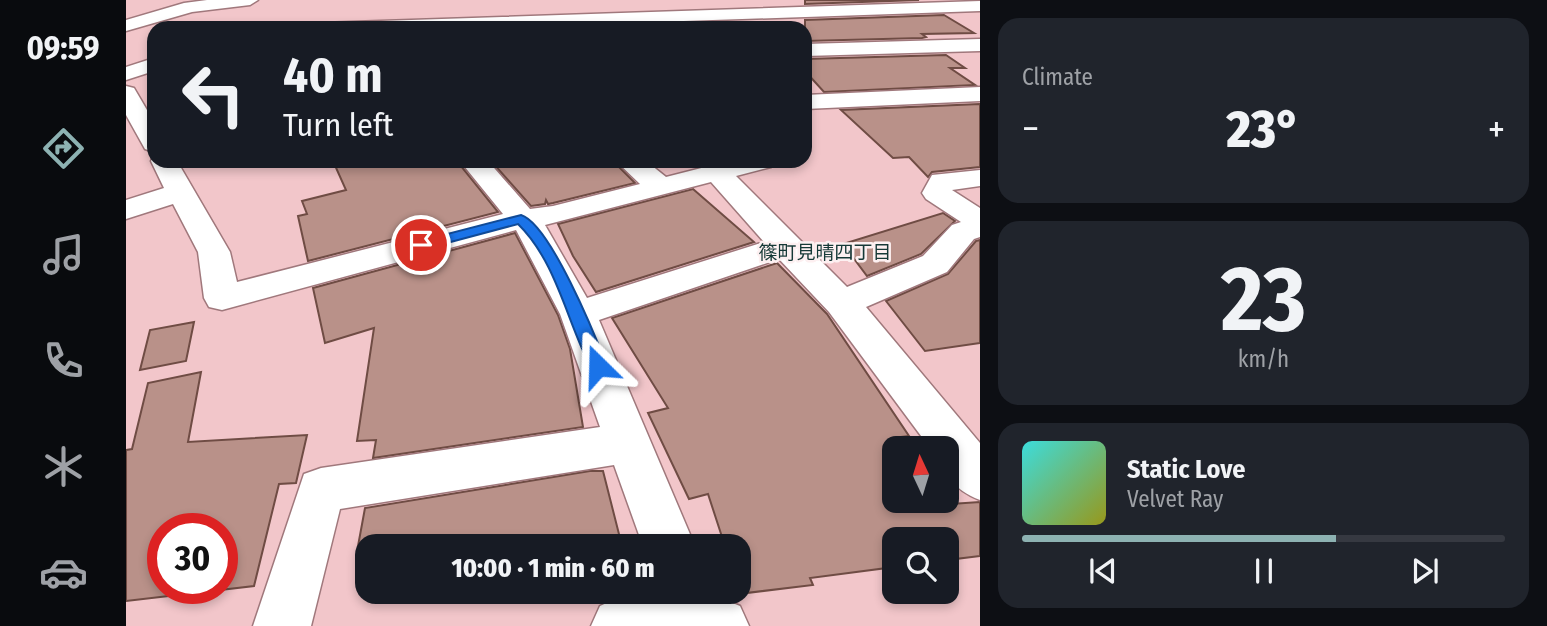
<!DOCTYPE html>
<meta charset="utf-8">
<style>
:root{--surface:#171b24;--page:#20242c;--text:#f1f3f6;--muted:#9ea1a6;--line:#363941;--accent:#8db2b2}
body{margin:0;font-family:"Fira Sans Condensed","Noto Sans JP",sans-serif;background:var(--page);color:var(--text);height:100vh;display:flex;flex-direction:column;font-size:26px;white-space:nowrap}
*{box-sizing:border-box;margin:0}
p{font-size:23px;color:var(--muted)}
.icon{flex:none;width:38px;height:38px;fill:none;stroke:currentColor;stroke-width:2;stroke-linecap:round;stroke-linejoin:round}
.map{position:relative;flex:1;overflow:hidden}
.panel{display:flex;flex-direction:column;gap:18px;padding:18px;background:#0d0f14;width:567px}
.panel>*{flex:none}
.top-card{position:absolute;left:21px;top:21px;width:665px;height:147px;border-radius:21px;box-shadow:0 4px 10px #0003;background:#171b24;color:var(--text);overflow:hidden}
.needle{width:46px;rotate:356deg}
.buttons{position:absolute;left:756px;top:436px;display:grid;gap:14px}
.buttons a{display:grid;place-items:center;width:77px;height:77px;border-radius:14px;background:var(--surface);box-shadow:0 4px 10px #0003;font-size:35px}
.speed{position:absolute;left:21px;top:513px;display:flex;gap:14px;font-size:35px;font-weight:700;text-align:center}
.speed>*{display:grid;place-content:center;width:91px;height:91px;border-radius:50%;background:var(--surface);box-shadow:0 4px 10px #0003;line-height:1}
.speed .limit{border:10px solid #d22;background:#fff;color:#111}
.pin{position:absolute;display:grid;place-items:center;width:60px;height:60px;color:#fff;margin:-30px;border:4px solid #fff;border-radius:50%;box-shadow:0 2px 7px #0007}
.me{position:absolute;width:77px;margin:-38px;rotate:338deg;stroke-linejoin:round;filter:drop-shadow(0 0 5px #0008)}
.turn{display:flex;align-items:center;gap:24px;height:147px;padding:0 21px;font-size:32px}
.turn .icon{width:91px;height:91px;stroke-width:2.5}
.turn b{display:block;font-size:49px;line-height:60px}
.big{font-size:52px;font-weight:800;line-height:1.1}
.panel .card{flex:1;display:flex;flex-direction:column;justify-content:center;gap:10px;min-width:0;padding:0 24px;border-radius:21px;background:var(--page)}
.panel .dial{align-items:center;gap:0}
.dial b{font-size:91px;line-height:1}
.song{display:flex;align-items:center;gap:21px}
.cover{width:84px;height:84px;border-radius:10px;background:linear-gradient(135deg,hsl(180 70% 55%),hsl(60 70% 35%))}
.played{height:7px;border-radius:4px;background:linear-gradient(90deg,var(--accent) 65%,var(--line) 65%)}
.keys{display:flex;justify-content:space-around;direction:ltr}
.heat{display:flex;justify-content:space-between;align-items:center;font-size:38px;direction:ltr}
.trip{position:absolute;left:229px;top:534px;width:396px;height:70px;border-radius:21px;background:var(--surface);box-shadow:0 4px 10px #0003;font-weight:800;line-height:70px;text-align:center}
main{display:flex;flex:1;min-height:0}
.tab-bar{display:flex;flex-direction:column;width:126px;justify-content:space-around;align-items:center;background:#090b0e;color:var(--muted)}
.tab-bar .icon{width:49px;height:49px}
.tab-bar .active{color:var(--accent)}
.tab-bar b{font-size:32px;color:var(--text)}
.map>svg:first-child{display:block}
.building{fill:#b99189;stroke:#6f4c44;stroke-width:2;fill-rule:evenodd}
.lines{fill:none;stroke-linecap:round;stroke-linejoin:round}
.minor-casing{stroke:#a0787c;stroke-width:3}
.minor{fill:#fff;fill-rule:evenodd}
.route{fill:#1a73e8;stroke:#114b97;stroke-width:2}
.labels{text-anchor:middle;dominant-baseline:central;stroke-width:5;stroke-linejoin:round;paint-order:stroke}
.neighbourhood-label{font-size:19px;fill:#163937;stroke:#fdf0f1}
</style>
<main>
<nav class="tab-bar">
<b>09:59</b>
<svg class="icon active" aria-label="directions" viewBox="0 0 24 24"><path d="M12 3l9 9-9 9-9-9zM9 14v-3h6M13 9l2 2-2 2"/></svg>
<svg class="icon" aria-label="music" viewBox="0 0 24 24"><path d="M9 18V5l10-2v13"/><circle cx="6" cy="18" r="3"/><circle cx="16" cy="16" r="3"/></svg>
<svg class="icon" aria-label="phone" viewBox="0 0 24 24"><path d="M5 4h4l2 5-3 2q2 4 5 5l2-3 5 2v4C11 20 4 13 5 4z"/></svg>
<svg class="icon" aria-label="climate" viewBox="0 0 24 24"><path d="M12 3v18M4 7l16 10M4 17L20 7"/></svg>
<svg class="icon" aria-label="car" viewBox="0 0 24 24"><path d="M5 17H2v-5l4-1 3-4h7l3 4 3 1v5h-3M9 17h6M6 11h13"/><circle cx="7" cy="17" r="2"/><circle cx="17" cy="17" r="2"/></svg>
</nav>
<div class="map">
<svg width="854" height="626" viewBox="0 0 854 626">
<rect width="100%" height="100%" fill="#f2c6ca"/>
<path class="building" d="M 679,0 L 793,0 L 679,4 Z
M 818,15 L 848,33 L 796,34 L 800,37 L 796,38 L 679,41 L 679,20 Z
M 820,55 L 839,68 L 824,68 L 849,85 L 698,92 L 679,71 L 679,59 Z
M 854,104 L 854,167 L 806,172 L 802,177 L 783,157 L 767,158 L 715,110 Z
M 207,161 L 331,161 L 372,212 L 182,261 L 172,216 L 181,214 L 176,201 L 220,190 Z
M 365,161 L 487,161 L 509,183 L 427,203 L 422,204 L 420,200 L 419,204 L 405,206 Z
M 567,189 L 628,242 L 470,292 L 447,256 L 432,224 Z
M 817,213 L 829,221 L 795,254 L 741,276 L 717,244 Z
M 389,233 L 432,315 L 444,349 L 457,427 L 247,458 L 250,440 L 231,441 L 248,328 L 199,343 L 187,288 Z
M 854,240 L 854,343 L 799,351 L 760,301 L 822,274 L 850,241 Z
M 651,263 L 701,314 L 783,436 L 766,438 L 772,448 L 768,448 L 768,500 L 806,500 L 810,505 L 854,502 L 854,556 L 821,560 L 821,539 L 768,539 L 768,567 L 684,578 L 687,585 L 612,594 L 612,546 L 599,546 L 582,494 L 563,499 L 522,413 L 542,408 L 486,318 Z
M 68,322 L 60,361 L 14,370 L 24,330 Z
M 75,372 L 62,442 L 181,435 L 170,483 L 153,484 L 128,586 L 0,601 L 0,450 L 6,449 L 22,383 ZM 37,528 L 96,528 L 96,588 L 37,588 Z
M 464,471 L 477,471 L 496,546 L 232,546 L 239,508 Z"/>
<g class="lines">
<g class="minor-casing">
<path id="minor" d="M 81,0 L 132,0 L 124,5 L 66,12 L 0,31 L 0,20 L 58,3 Z
M 854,1 L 854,11 L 356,28 L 185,28 L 194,23 Z
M 854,39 L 854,51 L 679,56 L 679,44 Z
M 28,58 L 28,71 L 0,80 L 0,67 Z
M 0,86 L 8,88 L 28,122 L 28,152 L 19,149 L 0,115 Z
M 854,87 L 854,101 L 679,109 L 679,95 Z
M 28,156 L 28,161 L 51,161 L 104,252 L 111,282 L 377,214 L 334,161 L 362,161 L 404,209 L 427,206 L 514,184 L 490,161 L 520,161 L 540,177 L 603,161 L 648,161 L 645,167 L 610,176 L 721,287 L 797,256 L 826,225 L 835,222 L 800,199 L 796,193 L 806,175 L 854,170 L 854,186 L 826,190 L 854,208 L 854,237 L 848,239 L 821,272 L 740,307 L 854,443 L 854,500 C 826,489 821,477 821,448 L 804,448 L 703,312 L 653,259 L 473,320 L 569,546 L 517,546 L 488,465 L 214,509 L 185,626 L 127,626 L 178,474 L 195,468 L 474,427 L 434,314 L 390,230 L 96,310 L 83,307 L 78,298 L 72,252 L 47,204 L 0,219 L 0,200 L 38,188 L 25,161 ZM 585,182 L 638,242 L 461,298 L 419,225 Z
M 533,592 L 587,592 L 589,596 L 614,606 L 623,626 L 465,626 L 474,606 L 494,597 L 534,595 Z"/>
</g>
<use href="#minor" class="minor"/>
</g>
<path class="route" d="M 395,215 C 424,224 469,335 481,366 L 479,370 L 466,370 C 441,323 431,262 392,224 L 295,250 L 288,245 L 290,242 Z"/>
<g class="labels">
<g class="neighbourhood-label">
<text x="699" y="252">篠町見晴四丁目</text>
</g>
</g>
</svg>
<div class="buttons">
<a><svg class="needle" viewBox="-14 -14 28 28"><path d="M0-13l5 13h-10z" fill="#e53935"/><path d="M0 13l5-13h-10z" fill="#9ea1a6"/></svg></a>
<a><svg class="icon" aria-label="search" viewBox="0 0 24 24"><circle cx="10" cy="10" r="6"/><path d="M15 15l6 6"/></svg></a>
</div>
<div class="speed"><div class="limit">30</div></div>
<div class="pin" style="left:295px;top:245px;background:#d93025"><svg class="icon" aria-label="arrive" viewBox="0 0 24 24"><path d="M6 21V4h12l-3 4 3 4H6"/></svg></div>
<svg class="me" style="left:472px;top:366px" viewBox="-20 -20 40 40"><path d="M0-17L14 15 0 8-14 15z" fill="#1a73e8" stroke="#fff" stroke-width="4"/></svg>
<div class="trip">10:00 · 1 min · 60 m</div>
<div class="top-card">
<div class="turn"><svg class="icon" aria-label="left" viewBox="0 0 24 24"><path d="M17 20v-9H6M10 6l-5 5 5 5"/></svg><div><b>40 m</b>Turn left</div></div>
</div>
</div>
<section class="panel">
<div class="card"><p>Climate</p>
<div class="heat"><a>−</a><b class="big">23°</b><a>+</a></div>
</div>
<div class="card dial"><b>23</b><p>km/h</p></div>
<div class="card">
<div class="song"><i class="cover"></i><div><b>Static Love</b><p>Velvet Ray</p></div></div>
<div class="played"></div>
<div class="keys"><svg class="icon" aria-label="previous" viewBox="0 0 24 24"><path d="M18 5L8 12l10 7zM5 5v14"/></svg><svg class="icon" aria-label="pause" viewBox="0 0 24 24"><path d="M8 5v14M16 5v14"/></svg><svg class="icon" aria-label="next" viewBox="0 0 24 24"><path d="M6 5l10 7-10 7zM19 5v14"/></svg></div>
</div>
</section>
</main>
